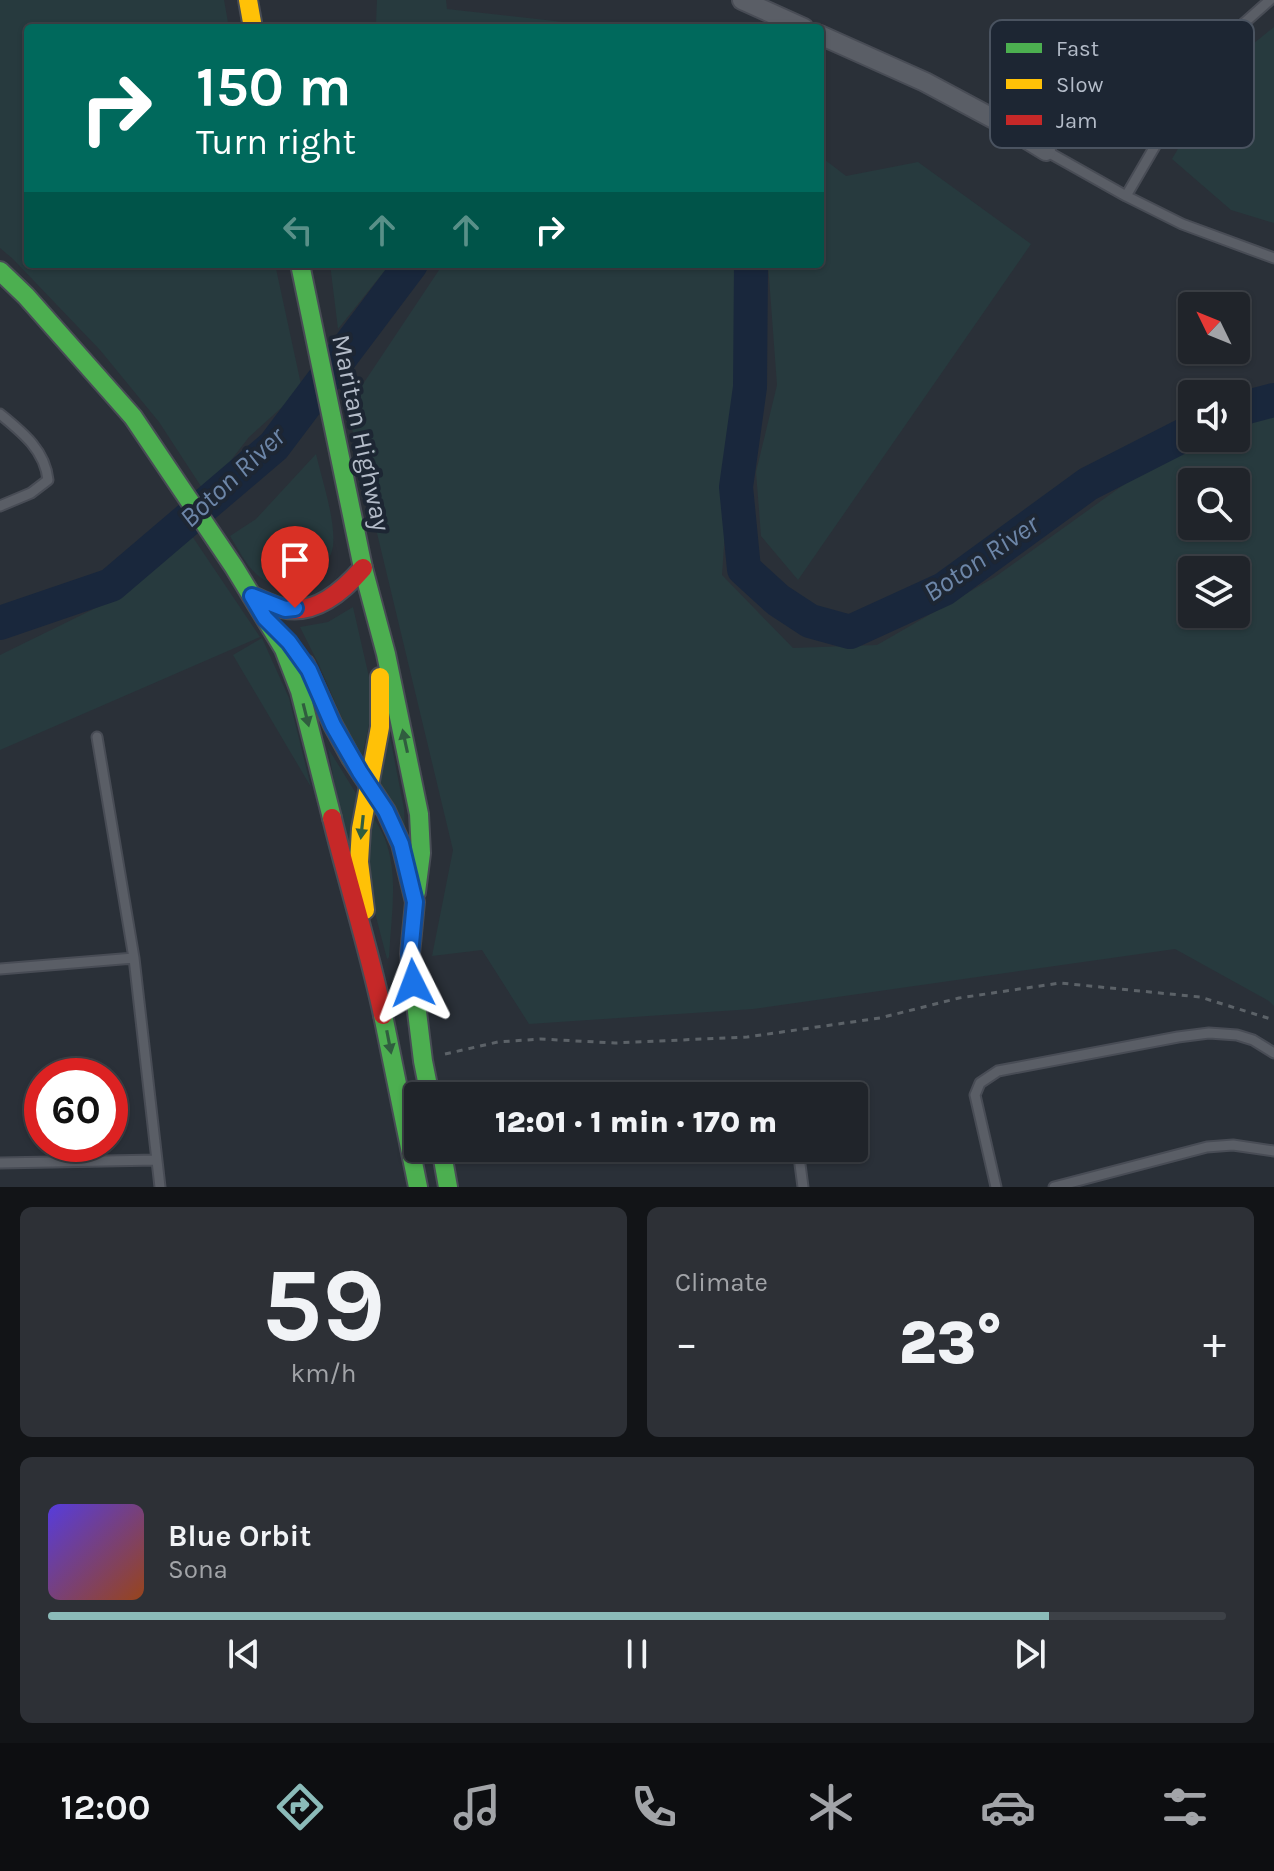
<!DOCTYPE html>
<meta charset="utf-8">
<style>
:root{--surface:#20242a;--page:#2d3036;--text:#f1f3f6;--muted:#a2a4a8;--line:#3d4147;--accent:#8bbbb9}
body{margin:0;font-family:Karla,sans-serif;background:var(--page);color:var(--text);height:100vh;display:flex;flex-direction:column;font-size:30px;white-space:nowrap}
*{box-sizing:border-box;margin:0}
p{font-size:26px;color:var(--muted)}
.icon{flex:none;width:44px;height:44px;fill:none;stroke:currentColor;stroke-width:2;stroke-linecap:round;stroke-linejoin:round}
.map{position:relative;height:1187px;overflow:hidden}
.details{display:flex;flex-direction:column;gap:20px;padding:20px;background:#121417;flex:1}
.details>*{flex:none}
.hud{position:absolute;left:24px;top:24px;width:800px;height:244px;border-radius:8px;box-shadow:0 2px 6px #0004,0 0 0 2px var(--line);background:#00695c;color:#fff;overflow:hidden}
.needle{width:52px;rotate:313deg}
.tools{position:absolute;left:1178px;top:292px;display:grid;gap:16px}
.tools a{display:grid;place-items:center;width:72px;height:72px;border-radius:8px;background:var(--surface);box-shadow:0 2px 6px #0004,0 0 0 2px var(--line);font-size:40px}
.speed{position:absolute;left:24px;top:1058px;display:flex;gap:16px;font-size:40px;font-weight:700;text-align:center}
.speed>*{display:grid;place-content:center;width:104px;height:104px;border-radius:50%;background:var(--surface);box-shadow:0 2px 6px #0004,0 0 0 2px var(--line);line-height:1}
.speed .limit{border:12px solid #d22;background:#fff;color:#111}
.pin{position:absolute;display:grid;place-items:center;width:68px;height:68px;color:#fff;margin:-82px -34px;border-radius:50% 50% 50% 0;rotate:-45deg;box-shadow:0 0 8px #0007}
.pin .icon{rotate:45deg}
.me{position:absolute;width:88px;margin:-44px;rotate:357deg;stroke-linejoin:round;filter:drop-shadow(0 0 6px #0008)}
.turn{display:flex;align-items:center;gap:28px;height:168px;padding:0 40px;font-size:36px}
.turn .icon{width:104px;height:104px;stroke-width:2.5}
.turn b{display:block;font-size:56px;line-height:68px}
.lanes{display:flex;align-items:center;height:76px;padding:0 40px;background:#0003;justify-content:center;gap:40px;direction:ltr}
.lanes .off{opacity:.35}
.big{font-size:60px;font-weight:800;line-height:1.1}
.details .tile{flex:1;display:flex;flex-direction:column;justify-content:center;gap:12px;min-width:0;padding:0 28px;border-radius:12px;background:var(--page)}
.details .dial{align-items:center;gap:0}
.dial b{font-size:104px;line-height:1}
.song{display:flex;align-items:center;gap:24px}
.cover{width:96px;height:96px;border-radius:12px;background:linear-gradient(135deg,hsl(250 70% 55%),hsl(20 70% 35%))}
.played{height:8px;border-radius:4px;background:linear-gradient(90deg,var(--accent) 85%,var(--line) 85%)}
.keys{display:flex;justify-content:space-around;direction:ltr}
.heat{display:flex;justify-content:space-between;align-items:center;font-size:44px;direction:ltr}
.details .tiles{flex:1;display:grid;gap:20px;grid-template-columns:1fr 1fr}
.tile:last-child{grid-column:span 2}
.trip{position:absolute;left:404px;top:1082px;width:464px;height:80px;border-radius:8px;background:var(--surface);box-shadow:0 2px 6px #0004,0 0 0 2px var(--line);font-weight:800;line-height:80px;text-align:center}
.menu{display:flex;height:128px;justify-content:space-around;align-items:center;background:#0d0e11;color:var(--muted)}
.menu .icon{width:56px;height:56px}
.menu .selected{color:var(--accent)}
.menu b{font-size:36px;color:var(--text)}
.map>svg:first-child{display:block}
.green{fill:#273a3e;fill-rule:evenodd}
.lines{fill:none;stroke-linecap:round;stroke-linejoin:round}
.river{stroke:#19273c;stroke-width:34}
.lane-casing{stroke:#484c55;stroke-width:13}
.street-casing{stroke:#484c55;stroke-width:22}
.fast-casing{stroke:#484c55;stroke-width:22}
.slow-casing{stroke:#484c55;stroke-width:22}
.jam-casing{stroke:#484c55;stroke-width:22}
.path{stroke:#5c6268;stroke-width:3;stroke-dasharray:6 6;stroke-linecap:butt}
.lane{stroke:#5a5e66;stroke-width:9}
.street{stroke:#5a5e66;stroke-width:18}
.fast{stroke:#4caf50;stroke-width:18}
.slow{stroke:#ffc107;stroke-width:18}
.jam{stroke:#c62828;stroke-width:18}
.oneway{fill:#305d3f}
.route-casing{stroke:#114b97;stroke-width:20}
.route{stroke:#1a73e8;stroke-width:14}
.labels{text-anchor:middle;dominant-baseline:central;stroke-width:8;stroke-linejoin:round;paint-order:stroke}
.street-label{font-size:26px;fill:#b4bcc9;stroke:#1d2633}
.water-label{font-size:28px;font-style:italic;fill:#6d86a8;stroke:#1d2633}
.key{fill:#1d2633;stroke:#4a5360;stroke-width:2}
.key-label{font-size:22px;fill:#b4bcc9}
</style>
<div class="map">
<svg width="1274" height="1187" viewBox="0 0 1274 1187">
<rect width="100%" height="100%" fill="#2a3038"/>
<path class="green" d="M 0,0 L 224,0 L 229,28 L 28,28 L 28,264 L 275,264 L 302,389 L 249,437 L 228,464 L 208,497 L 159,422 L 100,350 L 13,259 L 0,248 Z
M 377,0 L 446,0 L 447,9 L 617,28 L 300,28 L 376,23 Z
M 1274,27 L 1274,223 L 1231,210 L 1172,159 L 1227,65 Z
M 820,156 L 846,176 L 918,162 L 1031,244 L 798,580 L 761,536 L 756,472 L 777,385 L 768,264 L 820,264 Z
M 330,264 L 390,264 L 338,329 Z
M 443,264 L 738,264 L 735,385 L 722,575 L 793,648 L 877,645 L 995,577 L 1147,468 L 1216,438 L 1236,438 L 1236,430 L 1274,414 L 1274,1006 L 1269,1001 L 1175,949 L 753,1009 L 529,1024 L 482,950 L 432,956 L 453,850 L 347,408 ZM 1192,482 L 1236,482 L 1236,526 L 1192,526 ZM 1192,570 L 1236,570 L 1236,614 L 1192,614 Z
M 316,454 C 322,480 336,521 333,546 C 329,575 289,595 264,580 C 248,570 240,552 230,536 L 256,519 Z
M 190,533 L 260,637 L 0,750 L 0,655 L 102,605 Z
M 353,607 L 369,677 L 371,715 L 361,762 L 319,665 L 300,627 L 328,622 Z
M 262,638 L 289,698 L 311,787 L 233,655 Z
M 384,706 L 404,809 L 406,845 L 376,782 Z
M 328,748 L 357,795 L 349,863 Z
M 369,811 C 375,820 381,829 385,839 C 399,876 391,917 389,957 L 387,959 L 368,886 Z"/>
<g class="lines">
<path class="river" d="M 751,264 L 750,387 L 736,487 L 744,569 L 778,600 L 810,621 L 850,632 L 944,589 L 1088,484 L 1192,431
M 1236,410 L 1274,400
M 0,623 L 111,585 L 274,446 L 411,264"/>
<g class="lane-casing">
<path id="lane" d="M 1046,151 L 1126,196 L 1182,224 L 1274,258
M 1126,196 L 1208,55 L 1270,0
M 0,414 C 22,432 45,450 48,480 L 31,493 L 0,506
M 97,737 L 134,958 L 160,1187
M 0,969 L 134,958
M 798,1149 L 803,1187
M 0,1163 L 157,1160
M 996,1187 L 975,1095 L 980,1083 L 998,1071 L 1178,1037 L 1209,1033 L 1237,1035 L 1253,1040 L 1274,1053
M 1054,1187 L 1207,1147 L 1233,1145 L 1274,1151"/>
</g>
<g class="street-casing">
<path id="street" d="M 742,0 L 804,28
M 820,35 L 925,82 L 994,119 L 1046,151"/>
</g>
<g class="fast-casing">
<path id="fast" d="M 300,264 L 363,568 L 386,654 L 419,814 L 421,853 L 416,892
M 0,271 L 26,296 L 133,417 L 234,567 L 284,649 L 300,691 L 332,818
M 305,664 L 333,725 L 351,758 L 386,811 L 401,844 L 415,902 L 410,954 L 423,1061 L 430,1096
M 383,1015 L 418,1187
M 441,1148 L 448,1187"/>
</g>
<g class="slow-casing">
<path id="slow" d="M 248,0 L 253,28
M 365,910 L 359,862 L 361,829 L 380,727 L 380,677"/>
</g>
<g class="jam-casing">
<path id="jam" d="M 252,596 C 262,600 271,605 282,608 C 315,616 343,591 363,568
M 332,818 C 348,884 369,949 383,1015"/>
</g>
<path class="path" d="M 445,1054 L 498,1042 L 540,1039 L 615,1043 L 747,1037 L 880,1018 L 959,998 L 1060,983 L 1200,997 L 1274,1020"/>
<use href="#lane" class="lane"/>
<use href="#street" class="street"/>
<use href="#fast" class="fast"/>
<use href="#slow" class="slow"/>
<use href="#jam" class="jam"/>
</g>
<defs><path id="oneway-solid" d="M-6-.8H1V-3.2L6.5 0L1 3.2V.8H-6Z" transform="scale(2)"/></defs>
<g class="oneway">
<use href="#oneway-solid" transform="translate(306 715) rotate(76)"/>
<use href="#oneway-solid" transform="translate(405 741) rotate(-102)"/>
<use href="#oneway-solid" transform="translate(362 827) rotate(96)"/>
<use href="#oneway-solid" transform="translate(389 1042) rotate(79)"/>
</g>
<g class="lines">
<g class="route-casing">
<path id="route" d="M 295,608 L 285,609 L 252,596 L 265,618 L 289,642 L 309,670 L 333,725 L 360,772 L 386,811 L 401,844 L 415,902 L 410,954 L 413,983"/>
</g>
<use href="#route" class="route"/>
</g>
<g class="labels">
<g class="street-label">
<text transform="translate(361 433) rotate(78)">Maritan Highway</text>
</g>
<g class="water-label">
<text transform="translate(232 477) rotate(-43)">Boton River</text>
<text transform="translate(981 558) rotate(-34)">Boton River</text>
</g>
</g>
<rect x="990" y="20" width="264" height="128" rx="12" class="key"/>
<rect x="1006" y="43" width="36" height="10" fill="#4caf50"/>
<rect x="1006" y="79" width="36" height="10" fill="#ffc107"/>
<rect x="1006" y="115" width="36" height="10" fill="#c62828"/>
<g class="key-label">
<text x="1056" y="56">Fast</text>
<text x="1056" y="92">Slow</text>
<text x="1056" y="128">Jam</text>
</g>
</svg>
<div class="tools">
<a><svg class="needle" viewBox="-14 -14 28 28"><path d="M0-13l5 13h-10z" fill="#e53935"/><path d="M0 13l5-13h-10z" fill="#a2a4a8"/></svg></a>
<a><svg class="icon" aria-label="sound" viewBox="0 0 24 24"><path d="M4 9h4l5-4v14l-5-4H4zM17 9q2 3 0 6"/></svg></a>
<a><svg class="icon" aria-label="search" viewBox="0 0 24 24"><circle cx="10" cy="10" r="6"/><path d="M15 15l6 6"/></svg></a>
<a><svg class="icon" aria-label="layers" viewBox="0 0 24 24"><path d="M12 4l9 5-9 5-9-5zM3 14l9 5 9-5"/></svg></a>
</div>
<div class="speed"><div class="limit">60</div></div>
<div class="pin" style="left:295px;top:608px;background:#d93025"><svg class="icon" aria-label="arrive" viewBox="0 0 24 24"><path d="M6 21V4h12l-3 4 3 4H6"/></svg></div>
<svg class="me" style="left:413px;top:983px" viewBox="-20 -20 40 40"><path d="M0-17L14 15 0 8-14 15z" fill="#1a73e8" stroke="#fff" stroke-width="4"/></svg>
<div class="trip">12:01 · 1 min · 170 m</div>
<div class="hud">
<div class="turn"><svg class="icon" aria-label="right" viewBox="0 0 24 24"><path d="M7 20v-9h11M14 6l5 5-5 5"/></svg><div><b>150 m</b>Turn right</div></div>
<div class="lanes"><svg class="icon off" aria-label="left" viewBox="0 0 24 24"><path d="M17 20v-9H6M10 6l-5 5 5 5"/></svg><svg class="icon off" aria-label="ahead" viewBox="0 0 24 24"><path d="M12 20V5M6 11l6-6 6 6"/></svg><svg class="icon off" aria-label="ahead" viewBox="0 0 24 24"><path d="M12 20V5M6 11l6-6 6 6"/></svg><svg class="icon" aria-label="right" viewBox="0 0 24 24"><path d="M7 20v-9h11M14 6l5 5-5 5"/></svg></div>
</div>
</div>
<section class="details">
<div class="tiles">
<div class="tile dial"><b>59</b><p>km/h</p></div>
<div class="tile"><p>Climate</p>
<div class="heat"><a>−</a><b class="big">23°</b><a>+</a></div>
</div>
<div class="tile">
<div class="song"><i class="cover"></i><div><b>Blue Orbit</b><p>Sona</p></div></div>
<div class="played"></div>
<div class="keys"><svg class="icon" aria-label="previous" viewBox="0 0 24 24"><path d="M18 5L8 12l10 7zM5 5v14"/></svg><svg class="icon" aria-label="pause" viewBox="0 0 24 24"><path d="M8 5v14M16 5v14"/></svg><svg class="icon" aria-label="next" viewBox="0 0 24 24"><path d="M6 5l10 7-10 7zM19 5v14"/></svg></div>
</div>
</div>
</section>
<nav class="menu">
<b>12:00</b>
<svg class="icon selected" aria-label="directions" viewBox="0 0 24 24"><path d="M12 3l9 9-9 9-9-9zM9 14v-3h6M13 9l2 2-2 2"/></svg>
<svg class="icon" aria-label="music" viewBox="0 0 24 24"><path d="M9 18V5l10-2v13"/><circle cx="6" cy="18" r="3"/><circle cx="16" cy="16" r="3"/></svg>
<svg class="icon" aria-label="phone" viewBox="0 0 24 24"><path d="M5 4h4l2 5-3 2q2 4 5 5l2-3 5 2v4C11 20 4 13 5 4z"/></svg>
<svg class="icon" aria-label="climate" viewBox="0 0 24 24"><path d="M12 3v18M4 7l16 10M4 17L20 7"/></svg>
<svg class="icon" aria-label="car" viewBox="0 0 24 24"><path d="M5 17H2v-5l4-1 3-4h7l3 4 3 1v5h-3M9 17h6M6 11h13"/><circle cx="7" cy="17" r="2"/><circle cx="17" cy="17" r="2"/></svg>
<svg class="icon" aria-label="filters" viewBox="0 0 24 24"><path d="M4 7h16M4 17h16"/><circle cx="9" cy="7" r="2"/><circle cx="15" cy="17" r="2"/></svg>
</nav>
